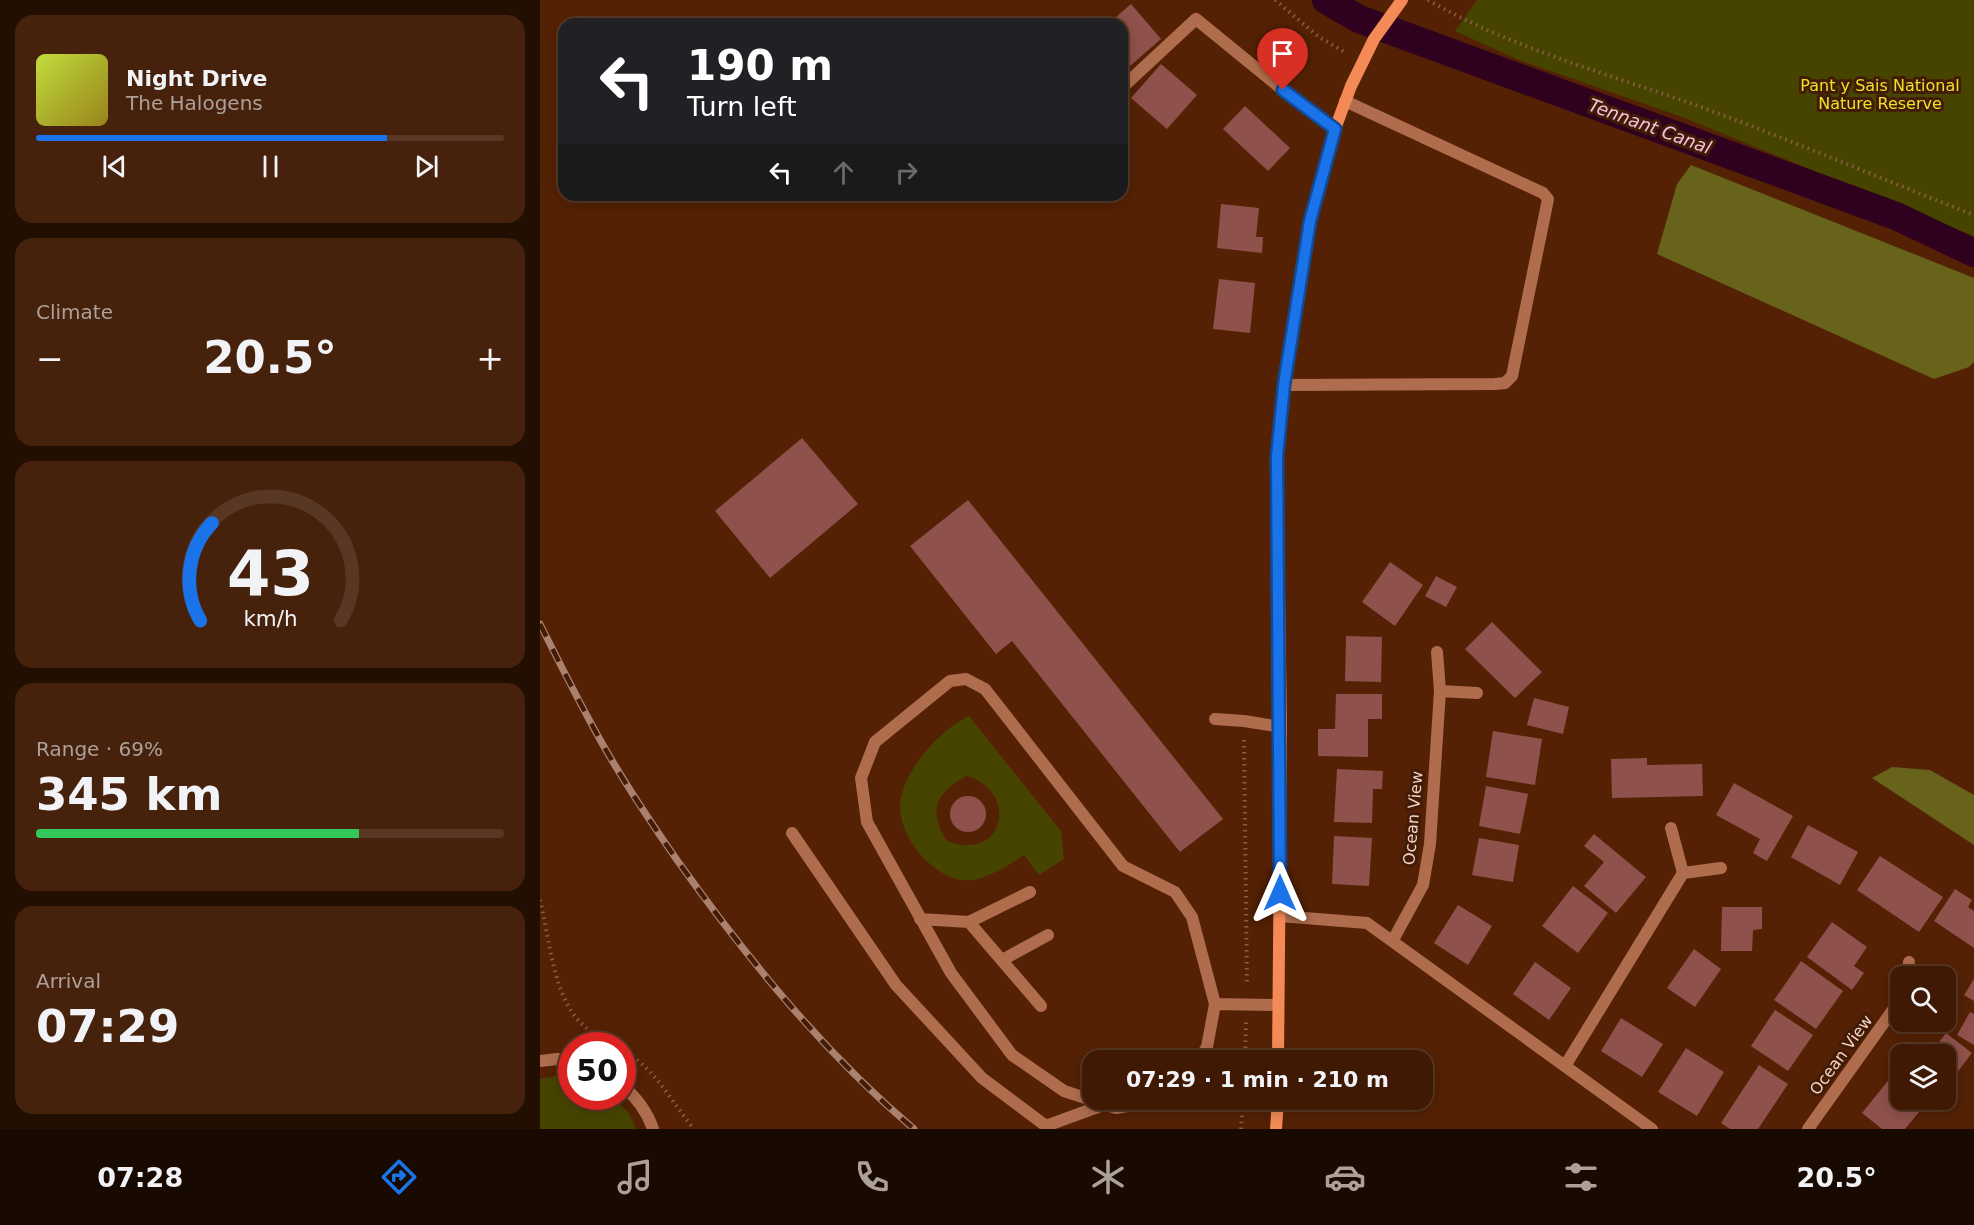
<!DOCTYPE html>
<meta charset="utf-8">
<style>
:root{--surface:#3f1903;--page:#46220d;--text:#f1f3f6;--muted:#ada09a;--line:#583825;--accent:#1a73e8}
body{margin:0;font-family:"DejaVu Sans",sans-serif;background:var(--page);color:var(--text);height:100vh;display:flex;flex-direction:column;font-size:22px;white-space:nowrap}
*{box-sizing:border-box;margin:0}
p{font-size:20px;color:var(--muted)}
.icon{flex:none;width:33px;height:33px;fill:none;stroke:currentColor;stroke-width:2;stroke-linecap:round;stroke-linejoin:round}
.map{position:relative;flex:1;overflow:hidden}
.side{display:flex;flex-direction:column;gap:15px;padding:15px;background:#230e02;width:540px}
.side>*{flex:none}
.top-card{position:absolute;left:18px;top:18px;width:570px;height:183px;border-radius:18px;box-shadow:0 3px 15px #0003,0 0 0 2px var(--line);background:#202124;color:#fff;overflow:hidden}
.controls{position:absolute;left:1350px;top:966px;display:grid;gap:12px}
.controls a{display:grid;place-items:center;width:66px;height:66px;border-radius:12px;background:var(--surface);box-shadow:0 3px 15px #0003,0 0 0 2px var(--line);font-size:30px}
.speed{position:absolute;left:18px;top:1032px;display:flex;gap:12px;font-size:30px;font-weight:700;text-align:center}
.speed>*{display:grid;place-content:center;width:78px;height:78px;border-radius:50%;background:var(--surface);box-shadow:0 3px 15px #0003,0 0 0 2px var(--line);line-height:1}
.speed .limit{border:9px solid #d22;background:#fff;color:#111}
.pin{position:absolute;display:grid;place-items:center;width:51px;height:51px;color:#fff;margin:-62px -26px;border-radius:50% 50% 50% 0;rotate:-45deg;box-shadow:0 0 6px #0007}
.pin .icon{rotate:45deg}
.me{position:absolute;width:66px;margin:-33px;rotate:0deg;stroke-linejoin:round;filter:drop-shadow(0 0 4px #0008)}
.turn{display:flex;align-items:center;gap:21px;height:126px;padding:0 30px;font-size:27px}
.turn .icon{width:78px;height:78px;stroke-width:2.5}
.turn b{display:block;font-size:42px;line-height:51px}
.lanes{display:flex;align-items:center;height:57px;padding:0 30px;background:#0003;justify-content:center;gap:30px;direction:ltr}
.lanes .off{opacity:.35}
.big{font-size:45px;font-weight:700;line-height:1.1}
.side .card{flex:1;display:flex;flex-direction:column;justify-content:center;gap:9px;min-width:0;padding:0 21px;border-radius:18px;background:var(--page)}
.side .dial{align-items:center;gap:0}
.dial svg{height:156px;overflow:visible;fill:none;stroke:var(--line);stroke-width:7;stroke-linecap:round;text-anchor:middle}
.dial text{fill:var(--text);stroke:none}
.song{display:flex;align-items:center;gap:18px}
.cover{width:72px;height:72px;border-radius:9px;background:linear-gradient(135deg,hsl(70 70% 55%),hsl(50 70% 35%))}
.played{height:6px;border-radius:3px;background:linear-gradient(90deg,var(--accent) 75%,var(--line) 75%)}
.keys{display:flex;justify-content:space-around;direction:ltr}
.heat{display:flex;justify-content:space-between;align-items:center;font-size:33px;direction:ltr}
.charge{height:9px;border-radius:4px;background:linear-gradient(90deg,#34c759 69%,var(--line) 0)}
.trip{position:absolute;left:542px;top:1050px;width:351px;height:60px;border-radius:18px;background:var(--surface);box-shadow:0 3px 15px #0003,0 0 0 2px var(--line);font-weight:700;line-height:60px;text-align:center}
.menu{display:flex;height:96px;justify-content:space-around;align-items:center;background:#190a01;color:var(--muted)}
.menu .icon{width:42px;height:42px}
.menu .current{color:var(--accent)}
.menu b{font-size:27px;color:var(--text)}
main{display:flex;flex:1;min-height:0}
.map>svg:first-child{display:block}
.green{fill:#474400;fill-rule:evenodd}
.forest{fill:#67631b}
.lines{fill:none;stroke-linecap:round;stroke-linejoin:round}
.canal{stroke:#30001f;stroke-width:28}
.building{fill:#8f514b}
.path{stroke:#8b5e46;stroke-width:4;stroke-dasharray:1.5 4.5;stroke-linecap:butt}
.lane{stroke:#af6d4d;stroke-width:12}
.street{stroke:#af6d4d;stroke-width:12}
.secondary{stroke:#f48b57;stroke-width:12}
.rail-casing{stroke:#aa816c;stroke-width:7}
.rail{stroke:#421c07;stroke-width:4.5;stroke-dasharray:14;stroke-linecap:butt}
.route-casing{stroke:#114b97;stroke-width:15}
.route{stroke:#1a73e8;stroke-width:10}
.labels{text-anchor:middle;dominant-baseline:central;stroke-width:6;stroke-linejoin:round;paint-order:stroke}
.park-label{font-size:16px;fill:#ece228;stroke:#421c07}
.street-label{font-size:16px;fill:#f6d5c6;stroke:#421c07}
.water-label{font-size:18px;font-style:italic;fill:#f9c1de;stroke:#421c07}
</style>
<main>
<section class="side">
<div class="card">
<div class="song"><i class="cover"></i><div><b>Night Drive</b><p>The Halogens</p></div></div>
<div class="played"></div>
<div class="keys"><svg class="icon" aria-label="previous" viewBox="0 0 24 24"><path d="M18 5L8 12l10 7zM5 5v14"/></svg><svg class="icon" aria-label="pause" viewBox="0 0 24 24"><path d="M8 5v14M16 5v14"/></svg><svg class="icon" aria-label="next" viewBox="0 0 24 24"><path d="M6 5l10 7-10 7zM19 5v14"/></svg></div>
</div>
<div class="card"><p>Climate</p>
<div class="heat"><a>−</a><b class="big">20.5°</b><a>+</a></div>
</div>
<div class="card dial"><svg viewBox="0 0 100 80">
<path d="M14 69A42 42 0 1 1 86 69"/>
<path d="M14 69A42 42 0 0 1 20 19" stroke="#1a73e8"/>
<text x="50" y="56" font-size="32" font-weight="700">43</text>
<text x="50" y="72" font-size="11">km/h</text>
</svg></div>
<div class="card"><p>Range · 69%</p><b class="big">345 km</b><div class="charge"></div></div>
<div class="card"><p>Arrival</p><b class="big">07:29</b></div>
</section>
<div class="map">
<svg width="1434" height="1129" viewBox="0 0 1434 1129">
<rect width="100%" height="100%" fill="#542104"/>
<path class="green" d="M 937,0 L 1434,0 L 1434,236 L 1142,117 L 979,60 L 915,31 Z
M 429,716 L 521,831 L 524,859 L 499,875 L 484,855 C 467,866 442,883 421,880 C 391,875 360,837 360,807 C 360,774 400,729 429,716 ZM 427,776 C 480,792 464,863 407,841 C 387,811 397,791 427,776 Z
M 16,1076 L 31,1078 L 32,1096 L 72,1097 L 89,1113 L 96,1129 L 0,1129 L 0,1079 Z"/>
<path class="forest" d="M 1151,165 L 1434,278 L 1434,362 L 1429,367 L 1394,379 L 1117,254 L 1137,184 Z
M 1352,767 L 1390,770 L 1434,795 L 1434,845 L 1332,778 Z"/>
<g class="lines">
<path class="canal" d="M 786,0 L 819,19 L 1356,216 L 1434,253"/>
</g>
<path class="building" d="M 591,4 L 621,39 L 582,73 L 582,24 L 568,24 Z
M 621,64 L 657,95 L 627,129 L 591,98 Z
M 705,106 L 750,148 L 728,171 L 683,129 Z
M 681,204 L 719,208 L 716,237 L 723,237 L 722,253 L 677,248 Z
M 679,279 L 715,283 L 710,333 L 673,329 Z
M 262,438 L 318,504 L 230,578 L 175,511 Z
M 428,500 L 683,819 L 640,852 L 472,641 L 456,654 L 370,546 Z
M 850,562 L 883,585 L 855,626 L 822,602 Z
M 896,576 L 917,587 L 906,607 L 885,596 Z
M 952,622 L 1002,672 L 975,698 L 925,649 Z
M 806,636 L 842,637 L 841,682 L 805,681 Z
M 796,694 L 842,694 L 842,719 L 828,719 L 828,757 L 778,756 L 778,729 L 795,729 Z
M 994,698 L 1029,707 L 1023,734 L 987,725 Z
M 953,731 L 1002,739 L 995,785 L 946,777 Z
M 1107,758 L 1107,765 L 1162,764 L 1163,796 L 1072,798 L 1071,759 Z
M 797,769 L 843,771 L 842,789 L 833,789 L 832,823 L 794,822 Z
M 1194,783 L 1253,816 L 1227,861 L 1213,853 L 1220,839 L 1176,815 Z
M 946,786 L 988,794 L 980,834 L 939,826 Z
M410 814a18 18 0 1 1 36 0a18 18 0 1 1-36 0Z
M 1268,825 L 1318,852 L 1300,885 L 1251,857 Z
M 1054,834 L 1106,877 L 1076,913 L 1044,886 L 1064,862 L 1044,846 Z
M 794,836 L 832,838 L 829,886 L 792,884 Z
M 939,838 L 979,845 L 973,882 L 932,875 Z
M 1340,856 L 1403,897 L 1379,932 L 1317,890 Z
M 1033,886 L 1068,913 L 1038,953 L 1002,926 Z
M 1415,889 L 1432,900 L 1428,907 L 1434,911 L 1434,948 L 1394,921 Z
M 918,905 L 952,926 L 928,965 L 894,943 Z
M 1182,907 L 1222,907 L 1222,929 L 1213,930 L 1212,951 L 1181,951 Z
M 1292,922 L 1327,947 L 1314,966 L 1324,973 L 1312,990 L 1267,957 Z
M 1154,949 L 1181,969 L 1155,1007 L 1127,988 Z
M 1261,961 L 1303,991 L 1276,1029 L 1234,1000 Z
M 995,962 L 1031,988 L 1009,1020 L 973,994 Z
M 1434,979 L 1434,1001 L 1424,995 Z
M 1235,1010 L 1273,1035 L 1248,1071 L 1211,1046 Z
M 1430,1012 L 1434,1014 L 1434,1045 L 1417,1035 Z
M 1081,1018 L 1123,1044 L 1102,1077 L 1061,1051 Z
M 1406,1033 L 1432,1053 L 1406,1087 L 1406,1054 L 1390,1054 Z
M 1372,1046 L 1383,1054 L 1365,1054 Z
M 1146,1048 L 1184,1072 L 1157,1116 L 1118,1092 Z
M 1219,1065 L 1248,1084 L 1218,1129 L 1190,1129 L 1181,1123 Z
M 1355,1072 L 1360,1077 L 1360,1100 L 1389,1100 L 1365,1129 L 1342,1129 L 1322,1113 Z"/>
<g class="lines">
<path class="path" d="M 735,0 L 779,37 L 806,53
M 888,0 C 970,47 1061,72 1150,103 C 1246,138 1339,178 1434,215
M 704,740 L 707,985
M 0,900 C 9,936 13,995 40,1022 C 50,1032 61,1039 74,1046
M 82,1050 C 115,1067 131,1102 154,1129
M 705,1060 L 706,1022
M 701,1129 L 703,1100"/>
<path class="lane" d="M 586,84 L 656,19 L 743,90 L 795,129
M 744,385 L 955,384 L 965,383 L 972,376 L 1007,204 L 1008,199 L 1003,193 L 805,101
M 675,719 L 704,721 L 741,727
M 252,833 L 356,985 L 442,1078 L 506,1126 L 566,1104
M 380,919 L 429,922 L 490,892
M 429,922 L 501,1006
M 462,960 L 508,935
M 675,1004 L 738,1005
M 620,1100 L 576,1108 L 524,1091 L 472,1055 L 411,973 L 327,822 L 321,778 L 335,742 L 410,681 L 426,679 L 445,689 L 583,866 L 635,892 L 652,917 L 675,1004 L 667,1047 L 659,1060"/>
<path class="street" d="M 900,691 L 937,693
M 1143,873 L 1181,868
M 740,916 L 827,923 L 1112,1129
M 853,940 L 883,885 L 890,844 L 900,691 L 897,652
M 1367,976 L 1369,962
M 0,1061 L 17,1059 L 32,1062
M 1025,1066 L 1143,873 L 1131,828
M 82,1085 C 96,1097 107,1111 113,1129
M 1268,1129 L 1360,1000"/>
<path class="secondary" d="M 738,1060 L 741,727 L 737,456 L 744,385 L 770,221 L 795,129 L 811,86 L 834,39 L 862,0
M 736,1129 L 738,1100"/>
<g class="rail-casing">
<path id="rail" d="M 0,624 C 17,658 34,692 52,725 C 77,772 107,817 137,860 C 206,957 283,1052 374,1129"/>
</g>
<use href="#rail" class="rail"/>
</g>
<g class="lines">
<g class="route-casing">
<path id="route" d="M 740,893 L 737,456 L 744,385 L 770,221 L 795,129 L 743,90"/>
</g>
<use href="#route" class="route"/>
</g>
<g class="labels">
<g class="park-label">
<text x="1340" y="85">Pant y Sais National<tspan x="1340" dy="18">Nature Reserve</tspan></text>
</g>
<g class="street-label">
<text transform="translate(873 818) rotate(-85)">Ocean View</text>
<text transform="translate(1301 1055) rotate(-54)">Ocean View</text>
</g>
<g class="water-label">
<text transform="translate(1110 126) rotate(20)">Tennant Canal</text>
</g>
</g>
</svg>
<div class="controls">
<a><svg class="icon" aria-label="search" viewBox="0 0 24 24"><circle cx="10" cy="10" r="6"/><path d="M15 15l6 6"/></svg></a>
<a><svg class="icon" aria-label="layers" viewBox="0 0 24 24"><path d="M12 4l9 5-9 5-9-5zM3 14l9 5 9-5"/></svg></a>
</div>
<div class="speed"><div class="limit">50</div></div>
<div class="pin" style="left:743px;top:90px;background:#d93025"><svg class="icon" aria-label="arrive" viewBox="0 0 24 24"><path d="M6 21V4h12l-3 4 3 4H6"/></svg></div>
<svg class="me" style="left:740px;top:893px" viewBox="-20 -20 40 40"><path d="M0-17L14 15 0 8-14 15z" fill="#1a73e8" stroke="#fff" stroke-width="4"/></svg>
<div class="trip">07:29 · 1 min · 210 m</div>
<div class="top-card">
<div class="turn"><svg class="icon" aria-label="left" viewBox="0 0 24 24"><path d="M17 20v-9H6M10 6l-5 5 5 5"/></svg><div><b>190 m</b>Turn left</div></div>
<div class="lanes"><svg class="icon" aria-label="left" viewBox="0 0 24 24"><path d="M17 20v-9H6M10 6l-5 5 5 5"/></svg><svg class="icon off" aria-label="ahead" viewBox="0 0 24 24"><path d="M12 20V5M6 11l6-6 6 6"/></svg><svg class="icon off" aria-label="right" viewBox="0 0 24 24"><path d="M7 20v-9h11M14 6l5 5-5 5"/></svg></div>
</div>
</div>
</main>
<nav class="menu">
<b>07:28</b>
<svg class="icon current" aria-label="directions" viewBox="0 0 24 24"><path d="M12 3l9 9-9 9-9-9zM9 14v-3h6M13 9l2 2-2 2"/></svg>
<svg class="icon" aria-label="music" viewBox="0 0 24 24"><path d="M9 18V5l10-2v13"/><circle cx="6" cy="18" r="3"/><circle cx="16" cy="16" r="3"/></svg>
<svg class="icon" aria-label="phone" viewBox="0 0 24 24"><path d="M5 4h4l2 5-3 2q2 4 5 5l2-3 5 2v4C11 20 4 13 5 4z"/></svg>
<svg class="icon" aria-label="climate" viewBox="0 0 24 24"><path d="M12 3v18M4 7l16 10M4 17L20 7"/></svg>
<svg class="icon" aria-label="car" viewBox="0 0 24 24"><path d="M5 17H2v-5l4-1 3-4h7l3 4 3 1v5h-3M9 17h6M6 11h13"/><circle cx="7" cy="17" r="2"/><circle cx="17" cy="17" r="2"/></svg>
<svg class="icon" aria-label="filters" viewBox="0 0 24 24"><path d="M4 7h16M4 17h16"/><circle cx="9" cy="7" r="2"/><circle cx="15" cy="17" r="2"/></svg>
<b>20.5°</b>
</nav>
